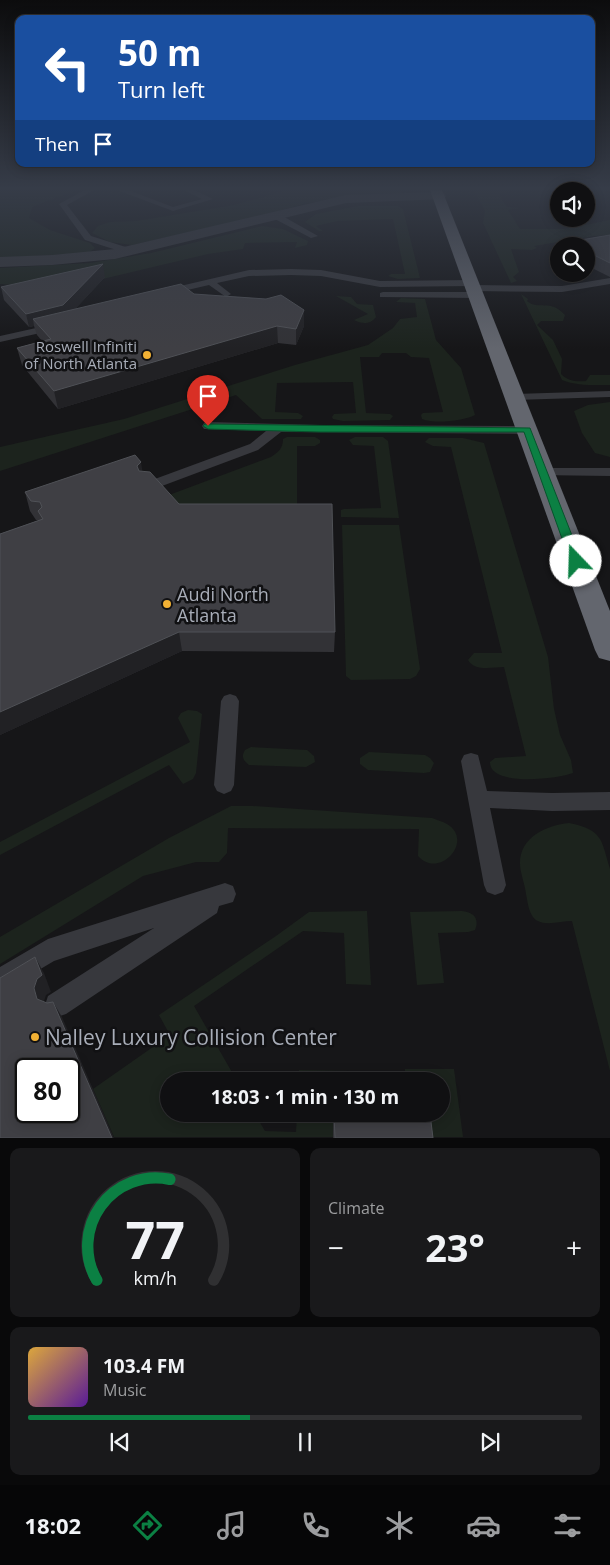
<!DOCTYPE html>
<meta charset="utf-8">
<style>
:root{--surface:#101012;--page:#19191b;--text:#f1f3f6;--muted:#9c9d9f;--line:#303032;--accent:#0b8043}
body{margin:0;font-family:"Open Sans",sans-serif;background:var(--page);color:var(--text);height:100vh;display:flex;flex-direction:column;font-size:19px;white-space:nowrap}
*{box-sizing:border-box;margin:0}
p{font-size:16px;color:var(--muted)}
.icon{flex:none;width:28px;height:28px;fill:none;stroke:currentColor;stroke-width:2;stroke-linecap:round;stroke-linejoin:round}
.map{position:relative;height:1138px;overflow:hidden}
.panel{display:flex;flex-direction:column;gap:10px;padding:10px;background:#09090a;flex:1}
.panel>*{flex:none}
.guide{position:absolute;left:15px;top:15px;width:580px;height:152px;border-radius:10px;box-shadow:0 2px 12px #0003,0 0 0 1px var(--line);background:#1a4fa0;color:#fff;overflow:hidden}
.controls{position:absolute;left:550px;top:182px;display:grid;gap:10px}
.controls a{display:grid;place-items:center;width:45px;height:45px;border-radius:50%;background:var(--surface);box-shadow:0 2px 12px #0003,0 0 0 1px var(--line);font-size:25px}
.speed{position:absolute;left:15px;top:1058px;display:flex;gap:10px;font-size:25px;font-weight:700;text-align:center}
.speed>*{display:grid;place-content:center;width:65px;height:65px;border-radius:50%;background:var(--surface);box-shadow:0 2px 12px #0003,0 0 0 1px var(--line);line-height:1}
.speed .limit{border:2px solid #111;border-radius:8px;background:#fff;color:#111}
.pin{position:absolute;display:grid;place-items:center;width:42px;height:42px;color:#fff;margin:-51px -21px;border-radius:50% 50% 50% 0;rotate:-45deg;box-shadow:0 0 5px #0007}
.pin .icon{rotate:45deg}
.me{position:absolute;width:55px;margin:-28px;rotate:339deg;stroke-linejoin:round;filter:drop-shadow(0 0 4px #0008)}
.turn{display:flex;align-items:center;gap:18px;height:105px;padding:0 20px;font-size:22px}
.turn .icon{width:65px;height:65px;stroke-width:2.5}
.turn b{display:block;font-size:35px;line-height:42px}
.then{display:flex;align-items:center;height:48px;padding:0 20px;background:#0003;gap:10px;font-size:19px}
.big{font-size:38px;font-weight:700;line-height:1.1}
.panel .widget{flex:1;display:flex;flex-direction:column;justify-content:center;gap:8px;min-width:0;padding:0 18px;border-radius:10px;background:var(--page)}
.panel .dial{align-items:center;gap:0}
.dial svg{height:130px;overflow:visible;fill:none;stroke:var(--line);stroke-width:7;stroke-linecap:round;text-anchor:middle}
.dial text{fill:var(--text);stroke:none}
.song{display:flex;align-items:center;gap:15px}
.cover{width:60px;height:60px;border-radius:8px;background:linear-gradient(135deg,hsl(40 70% 55%),hsl(270 70% 35%))}
.played{height:5px;border-radius:2px;background:linear-gradient(90deg,var(--accent) 40%,var(--line) 40%)}
.keys{display:flex;justify-content:space-around;direction:ltr}
.heat{display:flex;justify-content:space-between;align-items:center;font-size:28px;direction:ltr}
.panel .tiles{flex:1;display:grid;gap:10px;grid-template-columns:1fr 1fr}
.widget:last-child{grid-column:span 2}
.trip{position:absolute;left:160px;top:1072px;width:290px;height:50px;border-radius:25px;background:var(--surface);box-shadow:0 2px 12px #0003,0 0 0 1px var(--line);font-weight:700;line-height:50px;text-align:center}
.tab-bar{display:flex;height:80px;justify-content:space-around;align-items:center;background:#060607;color:var(--muted)}
.tab-bar .icon{width:35px;height:35px}
.tab-bar .current{color:var(--accent)}
.tab-bar b{font-size:22px;color:var(--text)}
.map>svg:first-child{display:block}
.green{fill:#1c231d}
.lines{fill:none;stroke-linecap:round;stroke-linejoin:round}
.lane{fill:#37383d;fill-rule:evenodd}
.street{fill:#37383d;fill-rule:evenodd}
.highway{fill:#63666e;fill-rule:evenodd}
.wall{fill:#323236}
.shaded-wall{fill:#212124}
.building{fill:#3f3f44;stroke:#4f5156;fill-rule:evenodd}
.route{fill:#0b8043;stroke:#07532c}
.poi-dot{fill:#f2b134;stroke:#111113;stroke-width:2}
.labels{text-anchor:middle;dominant-baseline:central;stroke-width:5;stroke-linejoin:round;paint-order:stroke}
.far-poi-label{font-size:15px;fill:#a8adb8;stroke:#111113;text-anchor:end}
.poi-label{font-size:18px;fill:#a8adb8;stroke:#111113;text-anchor:start}
.near-poi-label{font-size:21px;fill:#a8adb8;stroke:#111113;text-anchor:start}
</style>
<div class="map">
<svg width="610" height="1138" viewBox="0 0 610 1138">
<rect width="100%" height="100%" fill="#161618"/>
<path class="green" d="M 0,190 L 76,190 L 32,207 L 29,218 L 50,230 L 90,243 L 95,248 L 88,253 L 0,258 Z
M 288,190 L 401,190 L 400,195 L 342,198 L 303,204 L 262,216 L 132,245 L 110,242 L 92,233 L 98,226 L 110,222 L 136,221 L 234,205 Z
M 474,190 L 510,191 L 509,192 L 498,193 L 507,207 L 521,208 L 508,210 L 520,229 L 565,229 L 610,220 L 610,235 L 594,236 L 534,246 L 537,248 L 532,250 L 511,249 L 519,272 L 513,277 L 517,281 L 511,283 L 483,223 L 485,211 Z
M 358,206 L 398,206 L 403,209 L 420,278 L 398,279 L 388,276 L 391,274 L 405,274 L 393,219 L 338,221 L 316,226 L 323,231 L 319,231 L 305,222 L 316,214 Z
M 262,226 L 283,229 L 308,241 L 307,245 L 295,248 L 297,242 L 245,243 L 243,249 L 208,254 L 90,282 L 45,287 L 0,284 L 0,268 L 90,263 L 151,253 Z
M 521,294 L 528,299 L 527,301 C 538,311 550,298 565,315 L 563,321 L 541,321 L 537,325 L 553,340 L 562,359 L 561,374 C 568,381 576,382 586,381 L 590,375 L 610,375 L 610,385 C 593,385 577,386 562,380 Z
M 336,296 L 351,297 L 357,304 L 373,305 L 376,317 C 370,325 362,324 354,320 L 368,314 Z
M 401,298 L 425,299 L 436,340 L 461,368 L 475,415 C 463,421 435,424 422,419 L 421,415 L 423,413 L 443,412 L 429,358 L 411,357 L 406,353 L 382,353 L 379,357 L 360,357 L 366,413 L 390,414 L 393,416 L 390,420 L 343,421 L 333,419 L 332,417 L 334,414 L 356,413 L 353,382 L 277,383 L 275,412 L 298,413 L 303,416 L 301,419 L 262,419 L 236,395 L 0,471 L 0,447 L 124,419 L 295,365 L 368,345 L 393,328 L 400,319 L 417,317 L 415,303 L 396,302 Z
M 610,402 L 610,457 L 595,453 L 582,433 L 574,411 L 588,405 Z
M 287,437 L 315,437 L 320,440 L 320,443 L 315,446 L 297,446 L 297,508 L 189,517 L 169,495 L 271,457 C 278,452 283,449 283,439 Z
M 355,437 L 383,437 L 388,441 L 399,518 L 341,517 L 341,510 L 344,509 L 381,508 L 374,446 L 353,445 L 349,440 Z
M 429,438 L 463,438 L 484,443 L 548,657 L 554,709 L 560,735 L 571,760 L 573,773 C 557,779 489,787 490,762 L 495,758 L 526,756 L 504,667 C 493,667 475,672 468,660 L 474,653 L 502,653 L 451,447 L 433,446 L 425,442 Z
M 342,525 L 399,525 L 420,669 L 416,676 L 410,679 L 351,680 L 346,676 Z
M 188,710 L 197,711 L 202,714 L 196,773 L 193,779 L 183,784 L 169,765 L 0,855 L 0,842 L 190,742 L 178,718 L 181,713 Z
M 251,747 L 307,750 L 314,756 L 315,762 L 306,767 L 249,765 C 243,760 241,757 245,750 Z
M 369,752 L 425,755 L 430,758 L 434,763 L 430,772 L 424,773 L 368,770 L 360,764 L 360,758 Z
M 231,806 L 253,806 L 432,818 C 436,820 442,821 447,824 C 475,841 439,880 418,856 L 419,829 L 228,828 L 227,853 L 219,862 L 196,862 L 143,876 L 0,964 L 0,937 L 169,838 Z
M 569,823 C 603,830 601,839 610,869 L 610,1071 L 572,921 C 562,921 547,926 538,921 C 529,917 528,903 526,894 C 525,884 520,873 520,863 C 520,837 547,825 569,823 Z
M 367,911 L 371,985 L 346,984 L 344,933 L 303,931 L 194,1006 L 237,1081 L 169,1081 L 169,1114 L 255,1114 L 265,1131 L 296,1132 L 297,1114 L 333,1114 L 333,1137 L 114,1137 L 93,1089 L 170,1035 L 159,1015 L 276,936 L 309,912 Z
M 462,911 C 473,912 480,918 475,930 L 468,932 L 438,933 L 444,983 L 417,985 L 410,912 Z
M 405,1069 L 454,1069 L 463,1137 L 426,1137 L 424,1114 L 441,1114 L 441,1081 L 405,1081 Z
M 299,1070 L 350,1071 L 351,1081 L 299,1081 Z"/>
<g class="lines">
<path class="lane" d="M 85,190 L 94,190 L 67,205 L 91,236 L 132,249 L 132,253 L 126,253 L 85,240 L 59,204 Z
M 117,190 L 128,190 L 173,207 L 202,199 L 184,190 L 194,190 L 213,199 L 173,211 Z
M 273,214 L 279,214 L 318,236 L 311,238 L 273,218 Z
M 291,269 L 321,270 L 380,281 L 472,280 L 477,283 L 472,286 L 380,287 L 321,276 L 291,275 L 249,276 L 217,283 L 231,294 L 226,297 L 209,285 L 166,295 L 161,292 L 163,290 L 249,270 Z
M 610,278 L 610,284 L 562,292 L 474,291 L 469,288 L 474,285 L 562,286 Z
M 383,292 L 476,292 L 481,295 L 476,298 L 380,297 L 380,293 Z
M 54,324 L 58,325 L 58,329 L 0,342 L 0,336 Z
M 610,391 L 610,397 L 515,400 L 509,397 L 515,394 Z
M 208,422 L 320,425 L 527,426 L 533,430 L 527,434 L 281,432 L 258,450 L 154,489 L 144,489 L 142,486 L 144,483 L 250,444 L 266,431 L 204,429 L 202,426 L 204,423 Z
M 542,468 L 610,468 L 610,476 L 537,475 L 536,472 Z
M 230,694 L 236,696 L 239,701 L 234,785 L 231,791 L 224,794 L 217,791 L 214,785 L 221,701 L 224,696 Z
M 471,753 L 478,755 L 487,791 L 552,793 L 610,792 L 610,810 L 552,811 L 490,808 L 506,885 L 503,892 L 495,895 L 487,892 L 484,885 L 461,761 L 464,755 Z
M 225,883 L 233,886 L 236,894 L 233,902 L 219,906 L 217,913 L 66,1014 L 57,1017 L 48,1014 L 45,1005 L 48,996 L 154,928 L 54,961 L 0,993 L 0,967 L 48,939 Z"/>
<path class="street" d="M 439,192 L 444,193 L 446,196 L 444,199 L 346,203 L 115,259 L 52,265 L 0,267 L 0,257 L 52,255 L 115,249 L 346,195 Z"/>
<path class="highway" d="M 430,190 L 442,190 L 610,611 L 610,661 L 599,658 L 595,650 Z"/>
</g>
<path class="wall" d="M 610,235 L 610,277 L 586,265 L 586,246 L 568,246 L 569,242 Z
M 105,277 L 75,309 L 194,294 L 304,326 L 296,345 L 278,343 L 58,409 L 22,365 L 17,348 L 42,341 L 37,335 L 34,326 L 29,327 L 4,300 L 1,287 Z
M 143,472 L 179,504 L 335,632 L 334,652 L 182,651 L 0,735 L 0,534 L 39,520 L 36,520 L 30,511 L 25,492 Z
M 333,1114 L 430,1114 L 433,1138 L 333,1138 Z"/>
<path class="shaded-wall" d="M 103,264 L 105,277 L 66,319 L 33,319 L 34,326 L 29,327 L 26,314 Z
M 304,310 L 304,326 L 296,345 L 296,329 Z
M 277,326 L 278,343 L 58,409 L 54,391 Z
M 141,462 L 144,481 L 140,485 L 137,466 Z
M 179,632 L 182,651 L 0,735 L 0,712 Z
M 35,957 L 44,973 L 51,992 L 46,995 L 43,1004 L 37,999 L 34,988 L 37,979 Z
M 53,1002 L 62,1017 L 114,1138 L 112,1138 Z"/>
<path class="building" d="M 610,235 L 610,263 L 586,251 L 586,246 L 577,246 L 569,242 Z
M 103,264 L 63,305 L 26,314 L 1,287 Z
M 181,284 L 194,294 L 266,299 L 281,295 L 304,310 L 296,329 L 277,326 L 54,391 L 17,348 L 51,339 L 33,319 Z
M 135,455 L 141,462 L 137,466 L 139,471 L 150,472 L 179,504 L 332,504 L 335,632 L 179,632 L 0,712 L 0,534 L 43,519 L 38,511 L 42,507 L 40,502 L 31,501 L 25,492 Z
M 35,957 L 42,975 L 37,979 L 34,988 L 37,999 L 47,1003 L 53,1002 L 112,1138 L 0,1138 L 0,978 ZM 26,1069 L 69,1069 L 69,1111 L 26,1111 Z
M 334,1080 L 427,1080 L 427,1081 L 334,1081 Z
M 334,1114 L 430,1114 L 433,1138 L 335,1138 Z"/>
<linearGradient id="sky" x2="0" y2="1"><stop stop-color="#0c0c0d"/><stop offset="0.54" stop-color="#363c48"/><stop offset="1" stop-color="#363c48" stop-opacity="0"/></linearGradient>
<rect width="610" height="349" fill="url(#sky)"/>
<path class="route" d="M 205,424 L 530,428 L 582,561 L 576,565 L 570,561 L 524,432 L 320,432 L 208,429 L 203,426 Z"/>
<g class="poi-dot">
<circle cx="147" cy="355" r="5"/>
<circle cx="167" cy="604" r="5"/>
<circle cx="35" cy="1037" r="5"/>
</g>
<g class="labels">
<g class="far-poi-label">
<text x="137" y="346">Roswell Infiniti<tspan x="137" dy="17">of North Atlanta</tspan></text>
</g>
<g class="poi-label">
<text x="177" y="594">Audi North<tspan x="177" dy="21">Atlanta</tspan></text>
</g>
<g class="near-poi-label">
<text x="45" y="1037">Nalley Luxury Collision Center</text>
</g>
</g>
</svg>
<div class="controls">
<a><svg class="icon" aria-label="sound" viewBox="0 0 24 24"><path d="M4 9h4l5-4v14l-5-4H4zM17 9q2 3 0 6"/></svg></a>
<a><svg class="icon" aria-label="search" viewBox="0 0 24 24"><circle cx="10" cy="10" r="6"/><path d="M15 15l6 6"/></svg></a>
</div>
<div class="speed"><div class="limit">80</div></div>
<div class="pin" style="left:208px;top:426px;background:#d93025"><svg class="icon" aria-label="arrive" viewBox="0 0 24 24"><path d="M6 21V4h12l-3 4 3 4H6"/></svg></div>
<svg class="me" style="left:576px;top:561px" viewBox="-20 -20 40 40"><circle r="19" fill="#fff"/><path d="M0-13L10 11 0 6-10 11z" fill="#0b8043"/></svg>
<div class="trip">18:03 · 1 min · 130 m</div>
<div class="guide">
<div class="turn"><svg class="icon" aria-label="left" viewBox="0 0 24 24"><path d="M17 20v-9H6M10 6l-5 5 5 5"/></svg><div><b>50 m</b>Turn left</div></div>
<div class="then">Then<svg class="icon" aria-label="arrive" viewBox="0 0 24 24"><path d="M6 21V4h12l-3 4 3 4H6"/></svg></div>
</div>
</div>
<section class="panel">
<div class="tiles">
<div class="widget dial"><svg viewBox="0 0 100 80">
<path d="M14 69A42 42 0 1 1 86 69"/>
<path d="M14 69A42 42 0 0 1 59 7" stroke="#0b8043"/>
<text x="50" y="56" font-size="32" font-weight="700">77</text>
<text x="50" y="72" font-size="11">km/h</text>
</svg></div>
<div class="widget"><p>Climate</p>
<div class="heat"><a>−</a><b class="big">23°</b><a>+</a></div>
</div>
<div class="widget">
<div class="song"><i class="cover"></i><div><b>103.4 FM</b><p>Music</p></div></div>
<div class="played"></div>
<div class="keys"><svg class="icon" aria-label="previous" viewBox="0 0 24 24"><path d="M18 5L8 12l10 7zM5 5v14"/></svg><svg class="icon" aria-label="pause" viewBox="0 0 24 24"><path d="M8 5v14M16 5v14"/></svg><svg class="icon" aria-label="next" viewBox="0 0 24 24"><path d="M6 5l10 7-10 7zM19 5v14"/></svg></div>
</div>
</div>
</section>
<nav class="tab-bar">
<b>18:02</b>
<svg class="icon current" aria-label="directions" viewBox="0 0 24 24"><path d="M12 3l9 9-9 9-9-9zM9 14v-3h6M13 9l2 2-2 2"/></svg>
<svg class="icon" aria-label="music" viewBox="0 0 24 24"><path d="M9 18V5l10-2v13"/><circle cx="6" cy="18" r="3"/><circle cx="16" cy="16" r="3"/></svg>
<svg class="icon" aria-label="phone" viewBox="0 0 24 24"><path d="M5 4h4l2 5-3 2q2 4 5 5l2-3 5 2v4C11 20 4 13 5 4z"/></svg>
<svg class="icon" aria-label="climate" viewBox="0 0 24 24"><path d="M12 3v18M4 7l16 10M4 17L20 7"/></svg>
<svg class="icon" aria-label="car" viewBox="0 0 24 24"><path d="M5 17H2v-5l4-1 3-4h7l3 4 3 1v5h-3M9 17h6M6 11h13"/><circle cx="7" cy="17" r="2"/><circle cx="17" cy="17" r="2"/></svg>
<svg class="icon" aria-label="filters" viewBox="0 0 24 24"><path d="M4 7h16M4 17h16"/><circle cx="9" cy="7" r="2"/><circle cx="15" cy="17" r="2"/></svg>
</nav>
